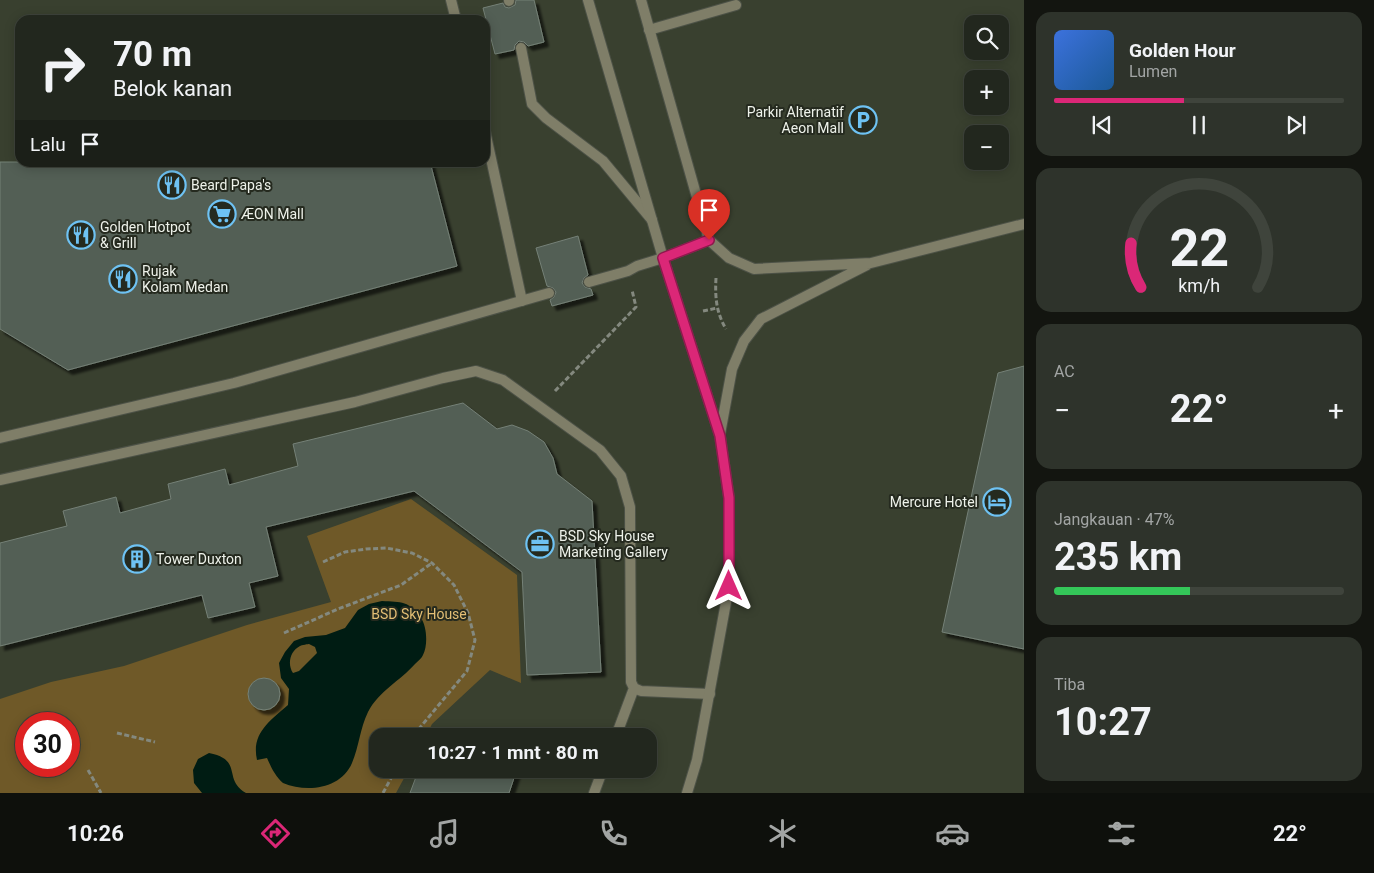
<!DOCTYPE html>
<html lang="id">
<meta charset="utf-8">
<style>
:root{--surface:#22271e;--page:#2e332b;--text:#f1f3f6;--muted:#a2a5a4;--line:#3f443c;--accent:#db2777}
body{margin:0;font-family:Roboto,sans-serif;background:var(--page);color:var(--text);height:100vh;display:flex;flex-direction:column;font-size:19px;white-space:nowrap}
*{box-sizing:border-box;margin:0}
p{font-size:16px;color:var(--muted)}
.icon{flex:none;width:28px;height:28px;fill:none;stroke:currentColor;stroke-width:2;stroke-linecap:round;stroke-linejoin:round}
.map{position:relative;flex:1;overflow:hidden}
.details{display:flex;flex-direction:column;gap:12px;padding:12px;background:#131510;width:350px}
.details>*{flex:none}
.hud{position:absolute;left:15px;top:15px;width:475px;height:152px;border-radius:15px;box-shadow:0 2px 12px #0003,0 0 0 1px var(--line);background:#22271e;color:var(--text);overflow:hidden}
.fabs{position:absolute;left:964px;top:15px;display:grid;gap:10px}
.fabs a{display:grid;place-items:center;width:45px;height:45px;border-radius:10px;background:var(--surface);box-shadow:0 2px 12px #0003,0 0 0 1px var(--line);font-size:25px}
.speed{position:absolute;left:15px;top:712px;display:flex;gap:10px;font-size:25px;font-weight:700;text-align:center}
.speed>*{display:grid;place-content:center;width:65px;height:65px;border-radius:50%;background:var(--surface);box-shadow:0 2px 12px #0003,0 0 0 1px var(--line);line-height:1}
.speed .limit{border:8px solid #d22;background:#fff;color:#111}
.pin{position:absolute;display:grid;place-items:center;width:42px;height:42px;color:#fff;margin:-51px -21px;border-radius:50% 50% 50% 0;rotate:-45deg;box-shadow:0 0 5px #0007}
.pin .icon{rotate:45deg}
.me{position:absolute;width:55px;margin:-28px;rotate:0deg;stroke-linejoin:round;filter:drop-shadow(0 0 4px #0008)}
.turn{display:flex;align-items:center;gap:18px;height:105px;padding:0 15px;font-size:22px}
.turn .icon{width:65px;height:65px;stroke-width:2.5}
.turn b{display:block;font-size:35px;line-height:42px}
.then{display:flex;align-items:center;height:48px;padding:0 15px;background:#0003;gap:10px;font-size:19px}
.big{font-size:38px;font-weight:700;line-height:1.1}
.details .card{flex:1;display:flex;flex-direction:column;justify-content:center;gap:8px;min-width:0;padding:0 18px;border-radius:15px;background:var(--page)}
.details .dial{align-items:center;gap:0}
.dial svg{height:130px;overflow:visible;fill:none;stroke:var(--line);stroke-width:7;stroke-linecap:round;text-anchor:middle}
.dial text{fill:var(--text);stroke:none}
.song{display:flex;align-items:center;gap:15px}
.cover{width:60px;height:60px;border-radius:8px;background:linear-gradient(135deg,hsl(220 70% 55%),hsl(210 70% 35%))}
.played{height:5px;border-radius:2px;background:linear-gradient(90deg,var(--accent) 45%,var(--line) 45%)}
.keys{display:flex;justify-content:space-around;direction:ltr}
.heat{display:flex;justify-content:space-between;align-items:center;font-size:28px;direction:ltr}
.charge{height:8px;border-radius:4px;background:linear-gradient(90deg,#34c759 47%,var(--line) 0)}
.trip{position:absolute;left:369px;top:728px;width:288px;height:50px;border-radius:15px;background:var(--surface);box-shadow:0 2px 12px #0003,0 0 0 1px var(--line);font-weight:700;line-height:50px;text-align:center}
.tab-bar{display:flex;height:80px;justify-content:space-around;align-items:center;background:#0e100c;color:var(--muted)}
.tab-bar .icon{width:35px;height:35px}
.tab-bar .on{color:var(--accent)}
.tab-bar b{font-size:22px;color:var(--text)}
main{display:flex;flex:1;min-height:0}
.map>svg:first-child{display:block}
.built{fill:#39402f;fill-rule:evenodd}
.green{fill:#6f5928;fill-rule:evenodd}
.water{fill:#001c13;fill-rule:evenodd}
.building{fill:#525e54;stroke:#758177;filter:url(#shadow)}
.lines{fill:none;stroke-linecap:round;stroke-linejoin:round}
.service-casing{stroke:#4d5247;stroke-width:12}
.minor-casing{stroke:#4d5247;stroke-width:12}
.path{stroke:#84897f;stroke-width:3;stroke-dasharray:5 2.5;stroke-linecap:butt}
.service{stroke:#7f7e68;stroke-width:10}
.minor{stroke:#7f7e68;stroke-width:10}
.route-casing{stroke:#8e194d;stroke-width:12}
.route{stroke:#db2777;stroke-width:9}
.labels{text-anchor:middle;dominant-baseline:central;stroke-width:4;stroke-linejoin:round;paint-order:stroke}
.poi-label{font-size:14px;fill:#eef2ea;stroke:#252a1f;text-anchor:start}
.park-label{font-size:14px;fill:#e3bf75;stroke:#252a1f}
</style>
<main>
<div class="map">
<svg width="1024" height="793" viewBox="0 0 1024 793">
<defs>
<filter id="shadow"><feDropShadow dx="4.5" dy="4.5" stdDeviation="1" flood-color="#0009"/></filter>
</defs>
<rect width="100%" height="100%" fill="#2e3428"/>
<path class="built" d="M 0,0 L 1024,0 L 1024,793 L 0,793 ZM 20,20 L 485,20 L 485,162 L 20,162 ZM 972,24 L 1000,24 L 1000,51 L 972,51 ZM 972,79 L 1000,79 L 1000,106 L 972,106 ZM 972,134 L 1000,134 L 1000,161 L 972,161 ZM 26,724 L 69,724 L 69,766 L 26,766 ZM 378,736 L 648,736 L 648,769 L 378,769 Z"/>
<path class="green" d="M 411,499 L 517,575 L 521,683 L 490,670 L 432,724 L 426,736 L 378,736 L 378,769 L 409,769 L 396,793 L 0,793 L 0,699 L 51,682 L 124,666 L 247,625 L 331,602 L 307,536 ZM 26,724 L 69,724 L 69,766 L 26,766 Z"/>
<path class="water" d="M 382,601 C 401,602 410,601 421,618 C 427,627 428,645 423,655 C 422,658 418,661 415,664 C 400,681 379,691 368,712 C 360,728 359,747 352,763 C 341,789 307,793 283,783 C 275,776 271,767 267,758 L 257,760 C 251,733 270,721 288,705 L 289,689 L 281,678 L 279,663 L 285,652 L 294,641 L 305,637 L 326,635 L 345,628 L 358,610 L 369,604 ZM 309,644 L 315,647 L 317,653 L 299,671 L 293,673 C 287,664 290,651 300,646 C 301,645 309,644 309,644 Z
M 209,753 C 244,760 222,779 246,793 L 202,793 L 194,783 L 193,770 L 198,759 Z"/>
<path class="building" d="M 516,0 L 534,0 L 544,42 L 528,46 L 524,42 L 519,41 L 515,45 L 514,50 L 495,54 L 483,8 L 503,3 L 505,7 L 509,8 L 515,5 Z
M 0,162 L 430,162 L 457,266 L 68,370 L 0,329 Z
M 578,236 L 588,275 L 584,278 L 582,283 L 585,287 L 591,289 L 593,295 L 552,306 L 550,300 L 554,297 L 556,292 L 553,288 L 547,286 L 536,248 Z
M 1024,366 L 1024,649 L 942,632 L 998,373 Z
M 463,403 L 497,429 L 512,425 L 528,431 L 544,442 L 553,458 L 557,474 L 592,501 L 601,672 L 527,675 L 522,572 L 414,491 L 266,527 L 278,576 L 249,583 L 255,607 L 208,618 L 202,595 L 0,646 L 0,543 L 67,526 L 63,511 L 116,497 L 120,513 L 171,499 L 168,484 L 225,469 L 229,485 L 298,466 L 293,444 Z
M248 694a16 16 0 1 1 32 0a16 16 0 1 1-32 0Z
M 419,769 L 517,769 L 509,793 L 410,793 Z"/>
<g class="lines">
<g class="service-casing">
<path id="service" d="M 451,0 L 456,20
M 509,0 L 509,1
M 649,30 L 736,5
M 521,48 L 532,104 L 546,118 L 603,161 L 652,220
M 485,131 L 522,301
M 589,282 L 628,271 L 637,266 L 663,258
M 0,438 L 234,383 L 549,293
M 0,480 L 355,402 L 443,378 L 476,371 L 503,380 L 600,450 L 621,476 L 630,507 L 631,682 L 634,688 L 616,736
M 634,688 L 641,691 L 710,694
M 594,793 L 603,769"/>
</g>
<g class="minor-casing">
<path id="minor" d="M 588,0 L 663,258 L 720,436 L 729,498 L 729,586 L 697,760 L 687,793
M 641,0 L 709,240 L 729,258 L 754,269 L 871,263 L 1024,224
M 663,258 L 709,240
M 720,434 L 732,369 L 744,341 L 761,319 L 867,265"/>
</g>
<path class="path" d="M 716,278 C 715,297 716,312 726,329
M 703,311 L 717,308
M 555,391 L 636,307 L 632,290
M 323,562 L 345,552 L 366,549 L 386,548 L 412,553 L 432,563 L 454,585 L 468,613 L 475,640 L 467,671 L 413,736
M 284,633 L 338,609 L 401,585 L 432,563
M 117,733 L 155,742
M 88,770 L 101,793
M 383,793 L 396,769"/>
<use href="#service" class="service"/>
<use href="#minor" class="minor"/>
</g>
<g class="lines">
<g class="route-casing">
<path id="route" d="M 709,240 L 663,258 L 720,436 L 729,498 L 729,586"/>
</g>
<use href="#route" class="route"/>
</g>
<defs>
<g id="parking-ring" transform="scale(1.4375)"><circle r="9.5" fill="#252a1f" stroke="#6ec2f3" stroke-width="1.5"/><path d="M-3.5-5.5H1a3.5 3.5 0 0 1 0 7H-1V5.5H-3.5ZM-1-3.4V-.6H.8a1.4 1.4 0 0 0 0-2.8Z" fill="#6ec2f3"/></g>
<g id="restaurant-ring" transform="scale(1.4375)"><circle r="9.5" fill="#252a1f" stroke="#6ec2f3" stroke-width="1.5"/><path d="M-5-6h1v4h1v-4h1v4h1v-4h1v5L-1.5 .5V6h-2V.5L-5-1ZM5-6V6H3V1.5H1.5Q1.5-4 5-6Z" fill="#6ec2f3"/></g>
<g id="supermarket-ring" transform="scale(1.4375)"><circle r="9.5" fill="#252a1f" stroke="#6ec2f3" stroke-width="1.5"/><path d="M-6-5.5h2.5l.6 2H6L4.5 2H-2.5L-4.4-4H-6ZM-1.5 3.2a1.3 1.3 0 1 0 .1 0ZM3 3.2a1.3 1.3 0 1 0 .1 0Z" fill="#6ec2f3"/></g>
<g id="hotel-ring" transform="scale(1.4375)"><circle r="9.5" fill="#252a1f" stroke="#6ec2f3" stroke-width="1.5"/><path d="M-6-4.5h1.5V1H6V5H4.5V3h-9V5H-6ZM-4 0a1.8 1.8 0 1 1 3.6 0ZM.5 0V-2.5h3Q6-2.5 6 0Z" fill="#6ec2f3"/></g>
<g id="office-ring" transform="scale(1.4375)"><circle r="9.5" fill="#252a1f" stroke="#6ec2f3" stroke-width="1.5"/><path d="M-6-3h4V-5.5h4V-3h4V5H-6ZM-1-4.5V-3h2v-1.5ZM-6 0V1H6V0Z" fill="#6ec2f3"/></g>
<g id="building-ring" transform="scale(1.4375)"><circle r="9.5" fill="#252a1f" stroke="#6ec2f3" stroke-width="1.5"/><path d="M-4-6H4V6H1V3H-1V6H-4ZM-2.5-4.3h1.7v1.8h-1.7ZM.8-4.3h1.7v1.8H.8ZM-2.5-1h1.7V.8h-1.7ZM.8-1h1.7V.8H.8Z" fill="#6ec2f3"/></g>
</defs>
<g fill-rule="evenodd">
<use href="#parking-ring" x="863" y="120"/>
<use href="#restaurant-ring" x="172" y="185"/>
<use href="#supermarket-ring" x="222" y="214"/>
<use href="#restaurant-ring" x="81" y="235"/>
<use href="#restaurant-ring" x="123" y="279"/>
<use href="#hotel-ring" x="997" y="502"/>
<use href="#office-ring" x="540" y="544"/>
<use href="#building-ring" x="137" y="559"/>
</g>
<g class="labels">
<g class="poi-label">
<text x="844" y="112" text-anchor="end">Parkir Alternatif<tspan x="844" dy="16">Aeon Mall</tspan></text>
<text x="191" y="185">Beard Papa's</text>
<text x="241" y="214">ÆON Mall</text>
<text x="100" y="227">Golden Hotpot<tspan x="100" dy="16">&amp; Grill</tspan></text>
<text x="142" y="271">Rujak<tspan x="142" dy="16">Kolam Medan</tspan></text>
<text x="978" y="502" text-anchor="end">Mercure Hotel</text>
<text x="559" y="536">BSD Sky House<tspan x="559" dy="16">Marketing Gallery</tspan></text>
<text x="156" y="559">Tower Duxton</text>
</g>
<g class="park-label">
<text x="419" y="614">BSD Sky House</text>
</g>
</g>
</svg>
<div class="fabs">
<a><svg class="icon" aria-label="search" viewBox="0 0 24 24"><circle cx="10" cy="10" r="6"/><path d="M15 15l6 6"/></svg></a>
<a>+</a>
<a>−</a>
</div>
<div class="speed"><div class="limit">30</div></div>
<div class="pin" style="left:709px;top:240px;background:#d93025"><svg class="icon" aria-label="arrive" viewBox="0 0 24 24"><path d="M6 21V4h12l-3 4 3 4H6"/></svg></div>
<svg class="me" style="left:729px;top:586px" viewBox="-20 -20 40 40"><path d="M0-17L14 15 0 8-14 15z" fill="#db2777" stroke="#fff" stroke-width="4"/></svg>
<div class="trip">10:27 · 1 mnt · 80 m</div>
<div class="hud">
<div class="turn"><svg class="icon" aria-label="right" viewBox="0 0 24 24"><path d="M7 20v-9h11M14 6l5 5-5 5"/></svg><div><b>70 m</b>Belok kanan</div></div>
<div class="then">Lalu<svg class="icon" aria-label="arrive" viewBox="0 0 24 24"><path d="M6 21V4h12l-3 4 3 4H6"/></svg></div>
</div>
</div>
<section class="details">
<div class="card">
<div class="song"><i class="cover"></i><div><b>Golden Hour</b><p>Lumen</p></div></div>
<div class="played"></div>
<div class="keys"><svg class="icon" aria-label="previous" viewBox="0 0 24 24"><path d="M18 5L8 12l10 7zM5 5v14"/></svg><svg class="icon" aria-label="pause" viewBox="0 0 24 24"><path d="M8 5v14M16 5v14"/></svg><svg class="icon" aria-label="next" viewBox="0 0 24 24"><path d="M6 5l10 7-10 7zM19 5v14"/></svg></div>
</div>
<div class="card dial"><svg viewBox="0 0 100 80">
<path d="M14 69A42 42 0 1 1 86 69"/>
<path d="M14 69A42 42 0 0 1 8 42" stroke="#db2777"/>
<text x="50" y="56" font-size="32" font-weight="700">22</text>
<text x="50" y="72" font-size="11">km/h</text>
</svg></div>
<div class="card"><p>AC</p>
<div class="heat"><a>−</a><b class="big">22°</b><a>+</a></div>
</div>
<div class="card"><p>Jangkauan · 47%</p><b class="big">235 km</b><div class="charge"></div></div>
<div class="card"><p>Tiba</p><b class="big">10:27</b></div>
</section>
</main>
<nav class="tab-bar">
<b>10:26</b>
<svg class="icon on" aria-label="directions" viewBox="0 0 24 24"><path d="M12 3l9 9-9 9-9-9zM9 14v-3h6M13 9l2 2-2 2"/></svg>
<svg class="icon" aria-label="music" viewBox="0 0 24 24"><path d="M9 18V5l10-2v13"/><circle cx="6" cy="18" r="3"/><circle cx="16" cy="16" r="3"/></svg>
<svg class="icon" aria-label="phone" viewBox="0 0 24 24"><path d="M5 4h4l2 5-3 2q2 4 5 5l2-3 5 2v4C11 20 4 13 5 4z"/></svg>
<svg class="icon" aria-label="climate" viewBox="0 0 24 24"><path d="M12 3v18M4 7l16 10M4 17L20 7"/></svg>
<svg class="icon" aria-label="car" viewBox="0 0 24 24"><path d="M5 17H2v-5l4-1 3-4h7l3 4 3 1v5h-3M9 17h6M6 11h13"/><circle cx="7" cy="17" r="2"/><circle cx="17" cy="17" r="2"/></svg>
<svg class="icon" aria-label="filters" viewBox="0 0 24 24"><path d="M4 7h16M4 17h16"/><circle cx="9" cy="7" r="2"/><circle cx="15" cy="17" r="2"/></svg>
<b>22°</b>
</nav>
